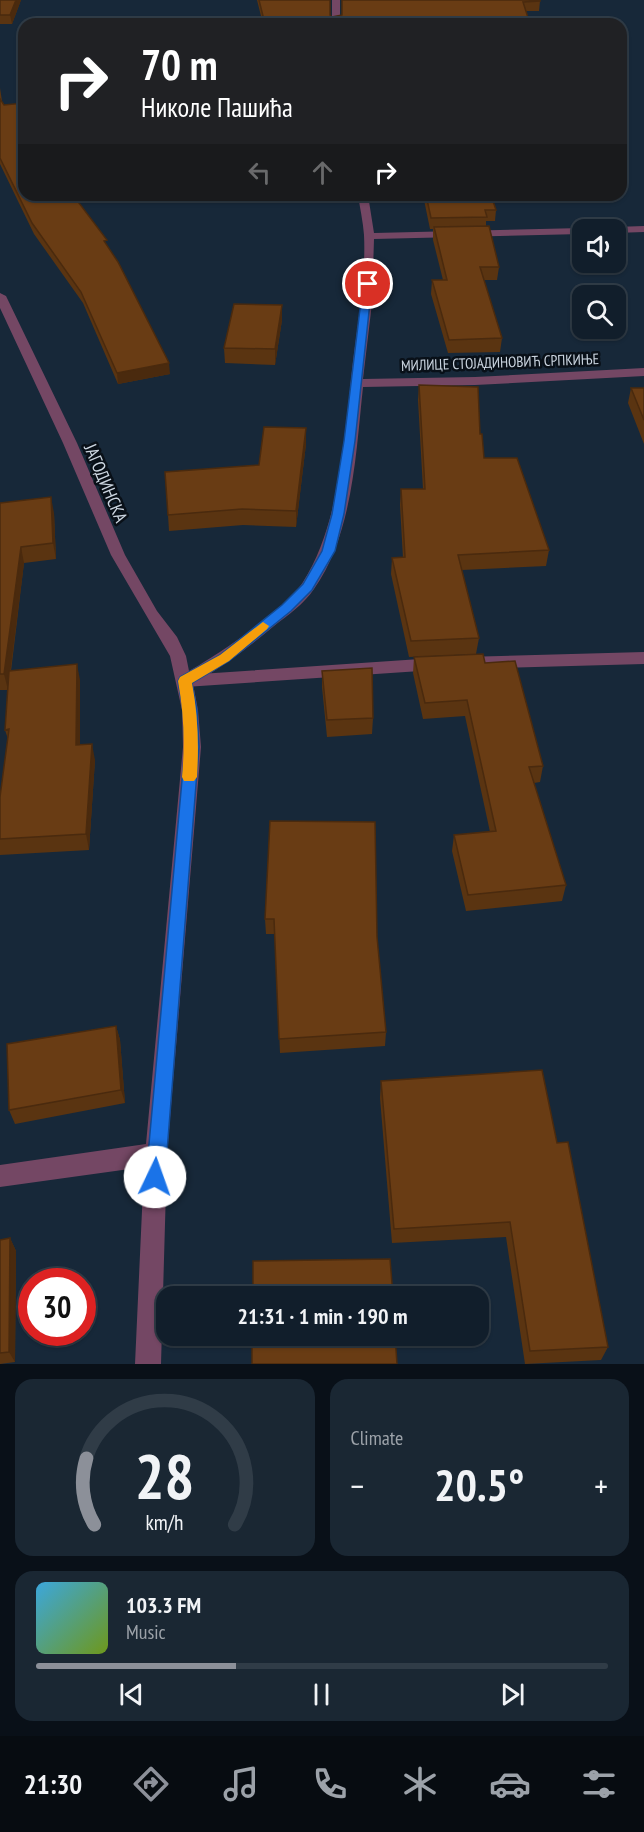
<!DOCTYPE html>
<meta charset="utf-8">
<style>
:root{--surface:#111e2b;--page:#1a2733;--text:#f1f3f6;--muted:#9ca2a9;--line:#303c47;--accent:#8c9099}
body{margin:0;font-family:"PT Sans Narrow",sans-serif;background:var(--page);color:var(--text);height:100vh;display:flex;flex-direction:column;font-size:22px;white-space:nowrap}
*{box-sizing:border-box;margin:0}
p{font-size:20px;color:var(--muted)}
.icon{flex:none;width:33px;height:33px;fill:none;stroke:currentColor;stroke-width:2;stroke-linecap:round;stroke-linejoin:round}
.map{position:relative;height:1364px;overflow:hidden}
.details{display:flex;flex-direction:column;gap:15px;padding:15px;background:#091018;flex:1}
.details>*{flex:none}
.guide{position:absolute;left:18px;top:18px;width:609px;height:183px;border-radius:18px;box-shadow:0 2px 4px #0004,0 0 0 2px var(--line);background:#202124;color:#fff;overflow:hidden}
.controls{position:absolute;left:572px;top:219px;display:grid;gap:12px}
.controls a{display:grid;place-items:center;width:54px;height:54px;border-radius:12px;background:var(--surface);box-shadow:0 2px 4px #0004,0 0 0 2px var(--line);font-size:30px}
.speed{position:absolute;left:18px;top:1268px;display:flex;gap:12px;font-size:30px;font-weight:700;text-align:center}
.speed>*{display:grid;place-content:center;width:78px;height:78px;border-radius:50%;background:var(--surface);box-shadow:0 2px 4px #0004,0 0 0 2px var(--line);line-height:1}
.speed .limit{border:9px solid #d22;background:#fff;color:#111}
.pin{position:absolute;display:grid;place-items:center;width:51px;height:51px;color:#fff;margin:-26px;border:3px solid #fff;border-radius:50%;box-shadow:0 2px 6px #0007}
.me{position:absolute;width:66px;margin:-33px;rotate:3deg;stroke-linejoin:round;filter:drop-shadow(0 0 4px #0008)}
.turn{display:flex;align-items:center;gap:21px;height:126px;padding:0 24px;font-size:27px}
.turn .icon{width:78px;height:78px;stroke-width:2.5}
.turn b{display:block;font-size:42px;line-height:51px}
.lanes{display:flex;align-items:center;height:57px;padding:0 24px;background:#0003;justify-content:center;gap:30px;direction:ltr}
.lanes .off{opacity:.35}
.big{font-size:45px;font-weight:700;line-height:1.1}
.details .widget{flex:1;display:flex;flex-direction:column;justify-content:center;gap:9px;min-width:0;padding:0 21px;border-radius:18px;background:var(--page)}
.details .dial{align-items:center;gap:0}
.dial svg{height:156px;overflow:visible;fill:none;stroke:var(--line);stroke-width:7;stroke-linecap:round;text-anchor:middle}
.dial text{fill:var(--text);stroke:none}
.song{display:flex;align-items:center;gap:18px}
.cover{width:72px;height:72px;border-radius:9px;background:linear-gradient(135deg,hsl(200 70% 55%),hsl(80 70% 35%))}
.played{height:6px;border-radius:3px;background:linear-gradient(90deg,var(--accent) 35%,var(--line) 35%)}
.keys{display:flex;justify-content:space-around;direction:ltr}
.heat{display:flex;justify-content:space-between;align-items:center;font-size:33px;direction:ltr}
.details .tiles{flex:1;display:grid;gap:15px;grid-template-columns:1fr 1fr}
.widget:last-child{grid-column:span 2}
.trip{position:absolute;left:156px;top:1286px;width:333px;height:60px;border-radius:18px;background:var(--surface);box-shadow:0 2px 4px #0004,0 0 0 2px var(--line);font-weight:700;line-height:60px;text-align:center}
.tab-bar{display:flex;height:96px;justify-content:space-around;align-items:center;background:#070c11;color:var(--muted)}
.tab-bar .icon{width:42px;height:42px}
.tab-bar .current{color:var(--accent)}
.tab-bar b{font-size:27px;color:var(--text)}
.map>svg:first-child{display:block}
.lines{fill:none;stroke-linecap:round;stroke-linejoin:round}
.service{fill:#744764;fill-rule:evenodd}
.minor{fill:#744764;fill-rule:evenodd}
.wall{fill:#5a3411}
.shaded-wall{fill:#4a2a0e}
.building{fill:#693c14;stroke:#4a2a0e;stroke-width:1.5}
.route{fill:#1a73e8;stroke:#114b97;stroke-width:1.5}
.slow{fill:#f59e0b}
.labels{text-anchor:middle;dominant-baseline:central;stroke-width:5;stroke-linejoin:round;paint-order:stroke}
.far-street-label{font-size:15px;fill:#cbd5e0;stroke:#091018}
.street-label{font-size:18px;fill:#cbd5e0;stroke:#091018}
</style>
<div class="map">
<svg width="644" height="1364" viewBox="0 0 644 1364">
<rect width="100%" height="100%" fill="#172839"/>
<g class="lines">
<path class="service" d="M 644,652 L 644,664 L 464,669 L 458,667 L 456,663 L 458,659 L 464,657 Z
M 435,658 L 441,660 L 443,664 L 441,668 L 435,670 L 185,687 L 179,685 L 177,681 L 179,677 L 185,675 Z"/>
<path class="minor" d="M 332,0 L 340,0 L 340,24 L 332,24 Z
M 358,195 L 368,195 L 374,233 L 582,228 L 586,230 L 582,230 L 582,234 L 374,239 L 372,303 L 363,379 L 475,377 L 644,368 L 644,376 L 475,385 L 363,387 C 356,452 353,534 314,589 C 304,604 288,615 274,626 C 248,648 222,667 193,684 L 198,710 L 201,747 L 167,1154 L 161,1364 L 135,1364 L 144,1167 L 0,1187 L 0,1165 L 146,1144 L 183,747 L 182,710 L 170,656 L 111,555 L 63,443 L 0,308 L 0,293 L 6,296 L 77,443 L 125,555 L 157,611 L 177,637 L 186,656 L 189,671 C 219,654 286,609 303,582 C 341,523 345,430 353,362 C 358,321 366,277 364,235 C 363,222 360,208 358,195 Z
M 644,226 L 644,232 L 615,233 L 615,230 L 610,230 L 615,227 Z"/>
</g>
<path class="wall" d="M 0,0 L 21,0 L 12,24 L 0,24 Z
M 257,0 L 330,0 L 330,15 L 332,17 L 342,15 L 342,0 L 540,1 L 539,11 L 526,11 L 530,24 L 263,24 Z
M 0,88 L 2,101 L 24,195 L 108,248 L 170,374 L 118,384 L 83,303 L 34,234 L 0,164 Z
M 423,195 L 491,195 L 496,210 L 495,221 L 486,221 L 486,226 L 499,267 L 497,280 L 484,280 L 502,338 L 500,352 L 448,353 L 431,294 L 432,280 L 443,280 L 433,240 L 433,229 L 430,229 Z
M 282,305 L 282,320 L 275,365 L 225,363 L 224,348 Z
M 419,385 L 480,434 L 484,458 L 549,550 L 546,566 L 462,570 L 479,638 L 476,654 L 409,657 L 391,574 L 392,558 L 403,558 L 400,505 L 401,489 L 423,489 L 418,400 Z
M 631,388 L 644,388 L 644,444 L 628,403 Z
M 306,428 L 306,444 L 296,527 L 243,525 L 169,531 L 168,515 L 259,465 Z
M 0,503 L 54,513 L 56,559 L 24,563 L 11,671 L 80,680 L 80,745 L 95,760 L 89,850 L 0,855 L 0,797 L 8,739 L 5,730 L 8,690 L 0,690 Z
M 414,657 L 485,663 L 543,766 L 540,782 L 534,783 L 566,885 L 562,901 L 466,911 L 452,851 L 454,835 L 490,832 L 465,716 L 423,719 L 413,673 Z
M 322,671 L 373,718 L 372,734 L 327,737 L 322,687 Z
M 270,821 L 377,937 L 386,1032 L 385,1046 L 280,1053 L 275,934 L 266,934 L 265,919 Z
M 116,1026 L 120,1040 L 125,1103 L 15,1124 L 9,1110 Z
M 381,1081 L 557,1143 L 608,1347 L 601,1360 L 525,1364 L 506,1237 L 392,1243 L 380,1098 Z
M 10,1238 L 16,1251 L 15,1362 L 0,1364 L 0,1240 Z"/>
<path class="shaded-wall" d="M 16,0 L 21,0 L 12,24 L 10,15 Z
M 282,305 L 282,320 L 275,365 L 275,349 Z
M 169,363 L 170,374 L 118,384 L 117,373 Z
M 306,428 L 306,444 L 296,527 L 296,511 Z
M 51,497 L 54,513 L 56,559 L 53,543 Z
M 21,547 L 24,563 L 8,690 L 4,674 Z
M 77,664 L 80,680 L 80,761 L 76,745 Z
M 92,744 L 95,760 L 89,850 L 86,834 Z
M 116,1026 L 120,1040 L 125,1103 L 121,1090 Z
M 10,1238 L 16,1251 L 15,1362 L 9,1352 Z"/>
<path class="building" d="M 0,0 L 16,0 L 10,15 L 0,15 Z
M 259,0 L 330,0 L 330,15 L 332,17 L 342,15 L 342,0 L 540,0 L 540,1 L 523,2 L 530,24 L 265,24 Z
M 0,99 L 4,105 L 24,103 L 24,195 L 73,195 L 107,240 L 104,241 L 118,262 L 169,363 L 117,373 L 81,292 L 32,223 L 0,158 Z
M 426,195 L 491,195 L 496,210 L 485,210 L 487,217 L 431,218 Z
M 489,226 L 499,267 L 480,267 L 502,338 L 449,340 L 432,280 L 447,280 L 434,227 Z
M 234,304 L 282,305 L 275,349 L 224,348 Z
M 419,385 L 478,387 L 480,434 L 482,434 L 484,458 L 517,458 L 549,550 L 458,555 L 479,638 L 411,641 L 392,558 L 405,557 L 401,489 L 425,489 Z
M 631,388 L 644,388 L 644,420 Z
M 264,427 L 306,428 L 296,511 L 242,509 L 168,515 L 165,472 L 259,465 Z
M 51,497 L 53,543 L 21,547 L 4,674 L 0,674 L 0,503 Z
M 483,654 L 485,663 L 515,661 L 543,766 L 529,767 L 566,885 L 468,895 L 454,835 L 496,831 L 467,700 L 425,703 L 414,657 Z
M 77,664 L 76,745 L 92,744 L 86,834 L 0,839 L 0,797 L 9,729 L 5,730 L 9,671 Z
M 372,668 L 373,718 L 327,720 L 322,671 Z
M 270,821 L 375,822 L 377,937 L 386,1032 L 279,1039 L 274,919 L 265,919 Z
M 116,1026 L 121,1090 L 9,1110 L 7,1044 Z
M 542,1070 L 557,1143 L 568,1142 L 608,1347 L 530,1351 L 510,1222 L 394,1229 L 381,1081 Z
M 10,1238 L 9,1352 L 0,1353 L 0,1240 Z
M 390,1259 L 393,1296 L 253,1296 L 253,1261 Z
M 252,1335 L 395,1335 L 397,1364 L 252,1364 Z"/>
<path class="route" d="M 368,281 L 372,284 L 355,441 L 344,514 L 335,551 L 312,590 L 291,611 L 229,661 L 192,683 L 197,710 L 199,747 L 165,1177 L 162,1184 L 155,1187 L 148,1184 L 146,1177 L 185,747 L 183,710 L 178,681 L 180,677 L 220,655 L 282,605 L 303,584 L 322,551 L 332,514 L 344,441 L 363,284 Z"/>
<path class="slow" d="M 263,622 L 269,626 L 267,629 L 229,661 L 192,683 C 198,715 199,745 197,777 L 194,781 L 184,781 L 182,777 C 185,744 184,714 178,681 L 180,677 L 220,655 Z"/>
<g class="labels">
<g class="far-street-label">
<text transform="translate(500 362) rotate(-2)">МИЛИЦЕ СТОЈАДИНОВИЋ СРПКИЊЕ</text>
</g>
<g class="street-label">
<text transform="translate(106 483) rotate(67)">ЈАГОДИНСКА</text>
</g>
</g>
</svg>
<div class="controls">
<a><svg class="icon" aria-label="sound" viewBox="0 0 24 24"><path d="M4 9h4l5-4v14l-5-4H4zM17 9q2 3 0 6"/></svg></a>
<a><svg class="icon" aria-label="search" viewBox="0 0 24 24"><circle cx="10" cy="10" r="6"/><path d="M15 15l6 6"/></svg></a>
</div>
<div class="speed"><div class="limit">30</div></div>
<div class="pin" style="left:368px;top:284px;background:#d93025"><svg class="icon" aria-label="arrive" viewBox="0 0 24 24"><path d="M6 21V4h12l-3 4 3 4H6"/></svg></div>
<svg class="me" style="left:155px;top:1177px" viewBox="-20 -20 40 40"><circle r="19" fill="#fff"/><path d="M0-13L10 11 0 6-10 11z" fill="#1a73e8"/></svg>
<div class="trip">21:31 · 1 min · 190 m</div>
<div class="guide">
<div class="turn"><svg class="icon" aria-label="right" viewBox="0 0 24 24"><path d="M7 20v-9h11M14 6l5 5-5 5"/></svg><div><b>70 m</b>Николе Пашића</div></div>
<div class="lanes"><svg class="icon off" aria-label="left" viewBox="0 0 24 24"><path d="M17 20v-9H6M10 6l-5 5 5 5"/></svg><svg class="icon off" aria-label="ahead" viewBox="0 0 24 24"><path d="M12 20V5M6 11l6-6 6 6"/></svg><svg class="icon" aria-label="right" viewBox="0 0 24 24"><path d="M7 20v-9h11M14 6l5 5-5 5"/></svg></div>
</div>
</div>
<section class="details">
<div class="tiles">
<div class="widget dial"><svg viewBox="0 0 100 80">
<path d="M14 69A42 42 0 1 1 86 69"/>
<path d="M14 69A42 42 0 0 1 10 35" stroke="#8c9099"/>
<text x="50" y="56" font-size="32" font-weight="700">28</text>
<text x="50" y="72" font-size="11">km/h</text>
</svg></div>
<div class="widget"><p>Climate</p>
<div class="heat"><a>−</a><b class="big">20.5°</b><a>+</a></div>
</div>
<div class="widget">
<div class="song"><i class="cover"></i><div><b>103.3 FM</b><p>Music</p></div></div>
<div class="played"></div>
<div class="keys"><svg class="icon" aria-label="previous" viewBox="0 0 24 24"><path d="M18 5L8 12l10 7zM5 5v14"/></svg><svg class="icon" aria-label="pause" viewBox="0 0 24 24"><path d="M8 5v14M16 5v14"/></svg><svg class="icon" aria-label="next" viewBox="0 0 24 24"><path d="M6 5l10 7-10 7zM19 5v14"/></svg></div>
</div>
</div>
</section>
<nav class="tab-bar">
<b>21:30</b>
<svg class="icon current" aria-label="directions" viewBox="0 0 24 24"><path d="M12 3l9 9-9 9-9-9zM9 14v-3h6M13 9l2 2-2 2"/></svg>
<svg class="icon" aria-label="music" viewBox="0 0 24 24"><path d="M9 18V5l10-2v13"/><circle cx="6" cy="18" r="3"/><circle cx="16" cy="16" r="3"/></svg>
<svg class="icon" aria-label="phone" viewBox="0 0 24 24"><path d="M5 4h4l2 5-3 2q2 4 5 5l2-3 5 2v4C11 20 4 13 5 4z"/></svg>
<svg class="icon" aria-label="climate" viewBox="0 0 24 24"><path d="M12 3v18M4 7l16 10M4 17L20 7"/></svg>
<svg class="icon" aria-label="car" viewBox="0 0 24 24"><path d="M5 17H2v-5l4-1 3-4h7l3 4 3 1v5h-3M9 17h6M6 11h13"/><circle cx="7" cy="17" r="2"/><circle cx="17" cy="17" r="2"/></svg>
<svg class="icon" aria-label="filters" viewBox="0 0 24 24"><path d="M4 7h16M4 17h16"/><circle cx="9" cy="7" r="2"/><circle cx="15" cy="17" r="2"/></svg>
</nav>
